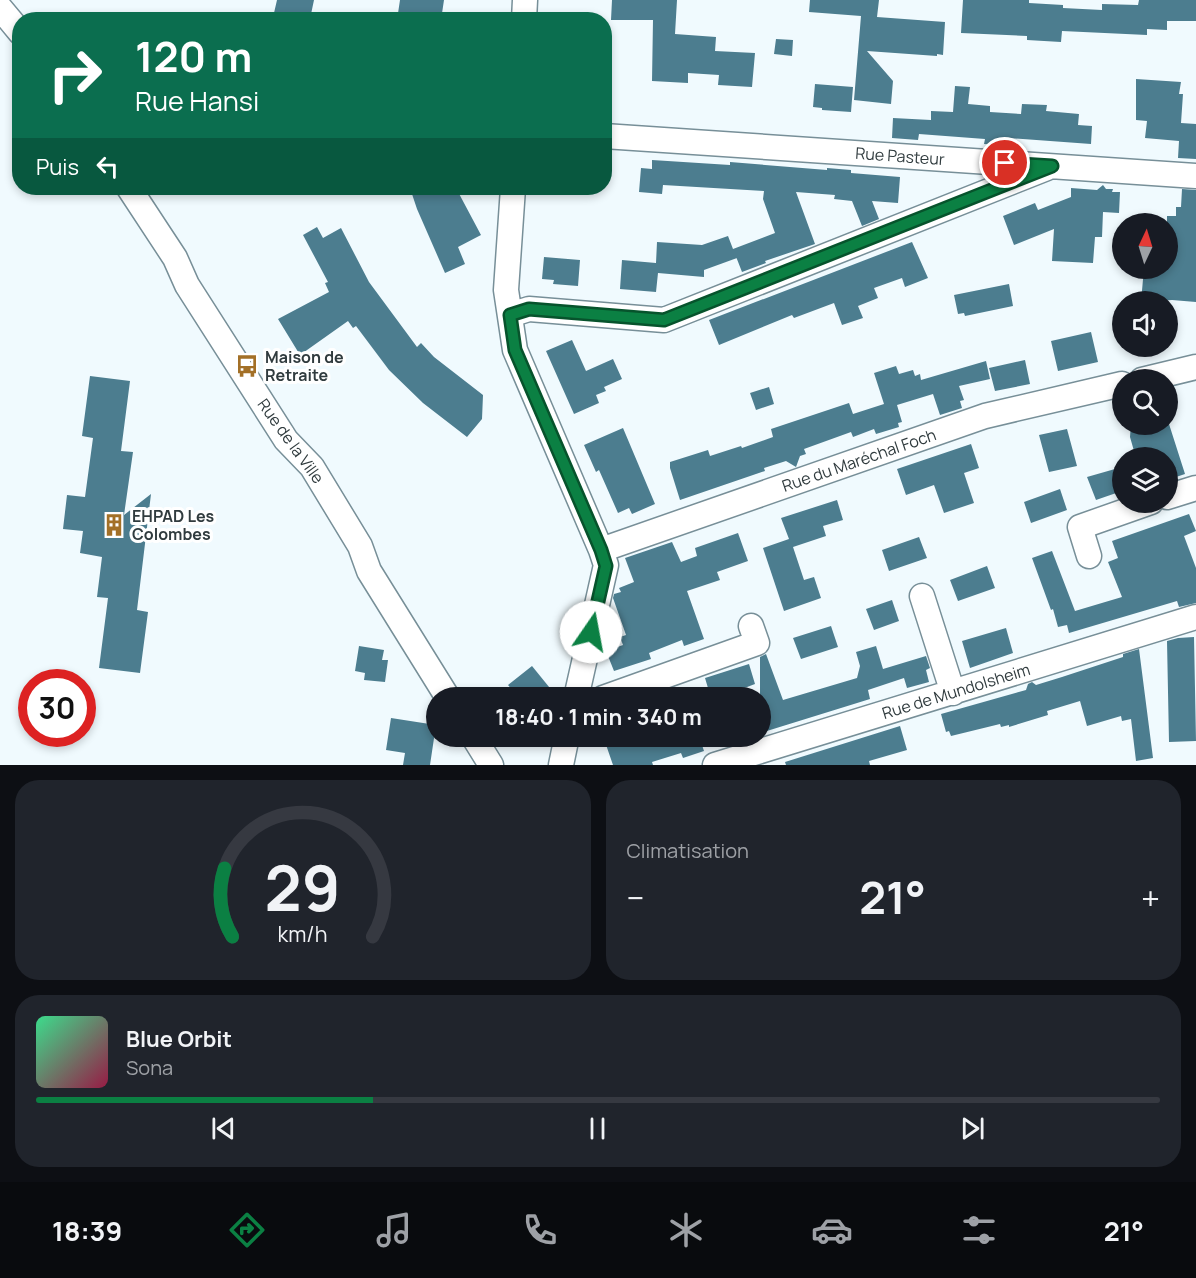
<!DOCTYPE html>
<html lang="fr">
<meta charset="utf-8">
<style>
:root{--surface:#171b24;--page:#20242c;--text:#f1f3f6;--muted:#9ea1a6;--line:#363941;--accent:#0b8043}
body{margin:0;font-family:Manrope,sans-serif;background:var(--page);color:var(--text);height:100vh;display:flex;flex-direction:column;font-size:22px;white-space:nowrap}
*{box-sizing:border-box;margin:0}
p{font-size:20px;color:var(--muted)}
.icon{flex:none;width:33px;height:33px;fill:none;stroke:currentColor;stroke-width:2;stroke-linecap:round;stroke-linejoin:round}
.map{position:relative;height:765px;overflow:hidden}
.panel{display:flex;flex-direction:column;gap:15px;padding:15px;background:#0d0f14;flex:1}
.panel>*{flex:none}
.banner{position:absolute;left:12px;top:12px;width:600px;height:183px;border-radius:24px;box-shadow:0 3px 9px #0003;background:#0b6e4f;color:#fff;overflow:hidden}
.needle{width:39px;rotate:4deg}
.controls{position:absolute;left:1112px;top:213px;display:grid;gap:12px}
.controls a{display:grid;place-items:center;width:66px;height:66px;border-radius:50%;background:var(--surface);box-shadow:0 3px 9px #0003;font-size:30px}
.speed{position:absolute;left:18px;top:669px;display:flex;gap:12px;font-size:30px;font-weight:700;text-align:center}
.speed>*{display:grid;place-content:center;width:78px;height:78px;border-radius:50%;background:var(--surface);box-shadow:0 3px 9px #0003;line-height:1}
.speed .limit{border:9px solid #d22;background:#fff;color:#111}
.pin{position:absolute;display:grid;place-items:center;width:51px;height:51px;color:#fff;margin:-26px;border:3px solid #fff;border-radius:50%;box-shadow:0 2px 6px #0007}
.me{position:absolute;width:66px;margin:-33px;rotate:12deg;stroke-linejoin:round;filter:drop-shadow(0 0 4px #0008)}
.turn{display:flex;align-items:center;gap:21px;height:126px;padding:0 24px;font-size:27px}
.turn .icon{width:78px;height:78px;stroke-width:2.5}
.turn b{display:block;font-size:42px;line-height:51px}
.then{display:flex;align-items:center;height:57px;padding:0 24px;background:#0003;gap:12px;font-size:22px}
.big{font-size:45px;font-weight:700;line-height:1.1}
.panel .tile{flex:1;display:flex;flex-direction:column;justify-content:center;gap:9px;min-width:0;padding:0 21px;border-radius:24px;background:var(--page)}
.panel .dial{align-items:center;gap:0}
.dial svg{height:156px;overflow:visible;fill:none;stroke:var(--line);stroke-width:7;stroke-linecap:round;text-anchor:middle}
.dial text{fill:var(--text);stroke:none}
.song{display:flex;align-items:center;gap:18px}
.cover{width:72px;height:72px;border-radius:9px;background:linear-gradient(135deg,hsl(150 70% 55%),hsl(340 70% 35%))}
.played{height:6px;border-radius:3px;background:linear-gradient(90deg,var(--accent) 30%,var(--line) 30%)}
.keys{display:flex;justify-content:space-around;direction:ltr}
.heat{display:flex;justify-content:space-between;align-items:center;font-size:33px;direction:ltr}
.panel .tiles{flex:1;display:grid;gap:15px;grid-template-columns:1fr 1fr}
.tile:last-child{grid-column:span 2}
.trip{position:absolute;left:426px;top:687px;width:345px;height:60px;border-radius:30px;background:var(--surface);box-shadow:0 3px 9px #0003;font-weight:700;line-height:60px;text-align:center}
.dock{display:flex;height:96px;justify-content:space-around;align-items:center;background:#090b0e;color:var(--muted)}
.dock .icon{width:42px;height:42px}
.dock .current{color:var(--accent)}
.dock b{font-size:27px;color:var(--text)}
.map>svg:first-child{display:block}
.building{fill:#4c7d8f}
.lines{fill:none;stroke-linecap:round;stroke-linejoin:round}
.street-casing{stroke:#778f98;stroke-width:27}
.street{stroke:#fff;stroke-width:24}
.route-casing{stroke:#07532c;stroke-width:15}
.route{stroke:#0b8043;stroke-width:10}
.labels{text-anchor:middle;dominant-baseline:central;stroke-width:6;stroke-linejoin:round;paint-order:stroke}
.street-label{font-size:16px;fill:#303b3e;stroke:#fff}
.poi-label{font-size:16px;font-weight:bold;fill:#303b3e;stroke:#fff;text-anchor:start}
</style>
<div class="map">
<svg width="1196" height="765" viewBox="0 0 1196 765">
<rect width="100%" height="100%" fill="#f0fafe"/>
<path class="building" d="M 277,0 L 314,0 L 310,19 L 274,13 Z
M 400,0 L 444,0 L 441,20 L 397,20 Z
M 612,0 L 677,0 L 675,34 L 716,37 L 715,51 L 755,53 L 752,87 L 718,85 L 719,75 L 688,73 L 688,83 L 652,81 L 653,20 L 611,20 Z
M 810,0 L 879,0 L 877,17 L 945,22 L 943,55 L 937,54 L 937,56 L 867,51 L 893,81 L 891,104 L 854,100 L 861,16 L 809,12 Z
M 963,0 L 1029,0 L 1029,3 L 1063,5 L 1063,8 L 1102,10 L 1102,4 L 1138,5 L 1139,0 L 1196,0 L 1196,21 L 1167,21 L 1167,30 L 1147,29 L 1147,35 L 1062,31 L 1061,42 L 1027,40 L 1027,36 L 961,33 Z
M 776,39 L 793,40 L 792,56 L 774,54 Z
M 1136,79 L 1181,82 L 1179,94 L 1183,94 L 1181,123 L 1196,124 L 1196,159 L 1178,158 L 1179,141 L 1145,138 L 1147,121 L 1136,120 Z
M 815,84 L 853,87 L 851,112 L 822,110 L 822,108 L 813,107 Z
M 955,86 L 970,87 L 968,104 L 990,106 L 990,112 L 1021,114 L 1022,104 L 1047,105 L 1046,111 L 1079,114 L 1078,125 L 1092,126 L 1091,144 L 1009,138 L 1009,146 L 984,144 L 985,139 L 919,134 L 918,140 L 892,138 L 893,118 L 931,120 L 931,111 L 953,112 Z
M 652,160 L 730,165 L 730,162 L 827,170 L 827,168 L 851,170 L 851,173 L 900,177 L 898,203 L 872,201 L 879,219 L 862,226 L 852,201 L 834,199 L 835,195 L 796,192 L 815,244 L 765,261 L 766,263 L 742,272 L 735,254 L 737,258 L 704,270 L 704,277 L 658,273 L 656,292 L 620,289 L 622,260 L 656,263 L 657,242 L 702,245 L 728,236 L 733,249 L 775,233 L 763,199 L 764,191 L 663,185 L 662,194 L 639,192 L 641,168 L 652,169 Z
M 1103,185 L 1106,189 L 1113,189 L 1112,192 L 1120,192 L 1119,213 L 1103,212 L 1102,237 L 1095,237 L 1093,263 L 1052,261 L 1054,229 L 1014,245 L 1003,216 L 1035,203 L 1038,210 L 1071,197 L 1071,188 L 1097,190 Z
M 410,188 L 456,188 L 481,235 L 458,247 L 465,264 L 445,273 L 417,209 Z
M 1182,189 L 1196,190 L 1196,302 L 1172,300 L 1141,302 L 1144,268 L 1167,268 L 1167,216 L 1176,216 L 1176,207 L 1181,207 Z
M 317,227 L 323,238 L 341,228 L 369,282 L 417,347 L 421,343 L 434,357 L 483,395 L 482,419 L 467,437 L 423,403 L 389,370 L 356,326 L 353,328 L 348,321 L 300,355 L 278,319 L 329,292 L 325,283 L 328,282 L 303,235 Z
M 912,242 L 928,278 L 905,287 L 902,278 L 874,288 L 878,298 L 858,306 L 863,318 L 842,325 L 834,303 L 794,318 L 792,315 L 719,345 L 709,320 Z
M 544,257 L 580,260 L 578,286 L 553,284 L 554,280 L 542,279 Z
M 1009,284 L 1013,306 L 965,316 L 964,313 L 958,314 L 954,295 Z
M 1091,332 L 1098,362 L 1058,371 L 1051,341 Z
M 572,340 L 586,371 L 613,359 L 622,379 L 604,387 L 606,391 L 596,395 L 599,403 L 574,414 L 546,351 Z
M 1025,360 L 1030,384 L 995,391 L 989,368 Z
M 986,361 L 990,379 L 959,386 L 964,400 L 960,401 L 962,408 L 940,415 L 933,394 L 897,405 L 902,422 L 898,423 L 899,427 L 876,434 L 874,429 L 853,437 L 851,432 L 804,449 L 806,454 L 800,456 L 796,467 L 786,461 L 764,468 L 765,471 L 680,500 L 670,468 L 670,462 L 708,450 L 710,456 L 741,446 L 742,448 L 773,437 L 771,429 L 849,403 L 853,414 L 884,404 L 874,373 L 896,366 L 899,374 L 913,370 L 915,376 L 920,374 L 921,380 Z
M 90,376 L 130,381 L 121,451 L 133,452 L 124,515 L 151,494 L 137,610 L 148,612 L 140,673 L 99,668 L 108,598 L 97,597 L 102,557 L 80,553 L 83,531 L 63,529 L 67,495 L 85,497 L 93,438 L 82,436 Z
M 769,387 L 774,404 L 756,410 L 750,393 Z
M 1131,424 L 1169,424 L 1185,474 L 1167,480 L 1167,458 L 1136,458 L 1130,437 Z
M 623,428 L 655,504 L 632,514 L 629,508 L 618,513 L 599,470 L 596,472 L 584,445 Z
M 1067,429 L 1077,466 L 1049,472 L 1039,435 Z
M 971,444 L 979,468 L 964,473 L 974,503 L 944,513 L 934,485 L 906,495 L 897,469 Z
M 1115,469 L 1122,491 L 1096,500 L 1087,477 Z
M 1060,489 L 1067,510 L 1031,523 L 1024,502 Z
M 837,500 L 843,520 L 823,526 L 826,536 L 793,547 L 804,580 L 814,577 L 821,598 L 784,611 L 763,548 L 789,539 L 781,518 Z
M 1189,514 L 1196,531 L 1184,536 L 1196,568 L 1196,603 L 1179,607 L 1177,601 L 1069,633 L 1067,625 L 1058,627 L 1053,609 L 1051,610 L 1032,558 L 1052,551 L 1075,611 L 1122,597 L 1108,562 L 1118,558 L 1112,541 Z
M 738,533 L 748,561 L 717,572 L 720,580 L 687,591 L 704,639 L 684,646 L 682,640 L 649,653 L 651,659 L 614,671 L 606,651 L 623,645 L 620,637 L 626,635 L 613,598 L 614,594 L 621,592 L 619,588 L 634,582 L 625,558 L 672,542 L 681,562 L 697,556 L 695,548 Z
M 919,537 L 927,558 L 889,571 L 882,550 Z
M 987,566 L 995,588 L 958,601 L 950,580 Z
M 892,600 L 899,621 L 874,630 L 866,609 Z
M 831,626 L 838,647 L 801,659 L 793,638 Z
M 1006,628 L 1013,653 L 970,668 L 962,641 Z
M 1194,637 L 1196,741 L 1169,742 L 1167,641 L 1178,638 Z
M 359,646 L 384,650 L 382,660 L 388,660 L 385,682 L 364,680 L 365,673 L 355,671 Z
M 876,646 L 883,669 L 926,656 L 930,668 L 926,670 L 929,682 L 907,688 L 904,678 L 868,690 L 870,699 L 760,733 L 760,657 L 766,654 L 783,700 L 857,678 L 860,666 L 856,652 Z
M 1139,649 L 1153,758 L 1136,761 L 1131,719 L 1122,721 L 1121,716 L 1087,726 L 1080,701 L 1047,711 L 1048,715 L 1009,727 L 1009,725 L 1001,727 L 1000,724 L 951,736 L 949,731 L 946,732 L 941,714 L 1026,690 L 1028,684 L 1032,682 L 1036,685 L 1062,677 L 1123,657 L 1123,654 Z
M 749,664 L 755,684 L 718,698 L 711,698 L 705,678 Z
M 532,666 L 558,698 L 519,698 L 508,685 Z
M 391,718 L 436,725 L 430,765 L 403,765 L 405,753 L 386,750 Z
M 900,726 L 907,750 L 869,761 L 870,765 L 786,765 L 785,762 Z
M 603,736 L 699,736 L 704,751 L 683,758 L 681,753 L 652,762 L 653,765 L 613,765 Z"/>
<g class="lines">
<g class="street-casing">
<path id="street" d="M 0,8 L 20,32
M 524,20 L 525,0
M 604,136 L 1196,176
M 129,188 L 175,258 L 187,285 L 286,440 L 312,467 L 360,546 L 369,571 L 448,698
M 513,188 L 506,290 L 515,350 L 601,550 L 606,565 L 576,698
M 510,315 L 529,309 L 664,320 L 1047,168
M 1142,380 L 1196,367
M 1167,497 L 1196,488
M 601,550 L 985,416 L 1122,384
M 1089,556 L 1080,527 L 1151,502
M 922,596 L 953,693
M 603,698 L 757,643 L 751,626
M 473,736 L 491,765
M 561,765 L 567,736
M 715,765 L 1196,617"/>
</g>
<use href="#street" class="street"/>
</g>
<g class="lines">
<g class="route-casing">
<path id="route" d="M 591,632 L 606,566 L 601,550 L 515,350 L 510,315 L 529,309 L 664,320 L 1052,166 L 1005,163"/>
</g>
<use href="#route" class="route"/>
</g>
<defs>
<g id="bus-bare" transform="scale(1.8)"><path d="M-5-6H5V4H4V6H2V4H-2V6H-4V4H-5ZM-3.5-4V0h7V-4ZM-3.5 1.2v1.5H-2V1.2ZM2 1.2v1.5H3.5V1.2Z" fill="#a37027" stroke="#fff" stroke-width="2.5" paint-order="stroke"/></g>
<g id="building-bare" transform="scale(1.8)"><path d="M-4-6H4V6H1V3H-1V6H-4ZM-2.5-4.3h1.7v1.8h-1.7ZM.8-4.3h1.7v1.8H.8ZM-2.5-1h1.7V.8h-1.7ZM.8-1h1.7V.8H.8Z" fill="#a37027" stroke="#fff" stroke-width="2.5" paint-order="stroke"/></g>
</defs>
<g fill-rule="evenodd">
<use href="#bus-bare" x="247" y="366"/>
<use href="#building-bare" x="114" y="525"/>
</g>
<g class="labels">
<g class="street-label">
<text transform="translate(900 156) rotate(4)">Rue Pasteur</text>
<text transform="translate(291 441) rotate(54)">Rue de la Ville</text>
<text transform="translate(859 460) rotate(-19)">Rue du Maréchal Foch</text>
<text transform="translate(956 691) rotate(-17)">Rue de Mundolsheim</text>
</g>
<g class="poi-label">
<text x="265" y="357">Maison de<tspan x="265" dy="18">Retraite</tspan></text>
<text x="132" y="516">EHPAD Les<tspan x="132" dy="18">Colombes</tspan></text>
</g>
</g>
</svg>
<div class="controls">
<a><svg class="needle" viewBox="-14 -14 28 28"><path d="M0-13l5 13h-10z" fill="#e53935"/><path d="M0 13l5-13h-10z" fill="#9ea1a6"/></svg></a>
<a><svg class="icon" aria-label="sound" viewBox="0 0 24 24"><path d="M4 9h4l5-4v14l-5-4H4zM17 9q2 3 0 6"/></svg></a>
<a><svg class="icon" aria-label="search" viewBox="0 0 24 24"><circle cx="10" cy="10" r="6"/><path d="M15 15l6 6"/></svg></a>
<a><svg class="icon" aria-label="layers" viewBox="0 0 24 24"><path d="M12 4l9 5-9 5-9-5zM3 14l9 5 9-5"/></svg></a>
</div>
<div class="speed"><div class="limit">30</div></div>
<div class="pin" style="left:1005px;top:163px;background:#d93025"><svg class="icon" aria-label="arrive" viewBox="0 0 24 24"><path d="M6 21V4h12l-3 4 3 4H6"/></svg></div>
<svg class="me" style="left:591px;top:632px" viewBox="-20 -20 40 40"><circle r="19" fill="#fff"/><path d="M0-13L10 11 0 6-10 11z" fill="#0b8043"/></svg>
<div class="trip">18:40 · 1 min · 340 m</div>
<div class="banner">
<div class="turn"><svg class="icon" aria-label="right" viewBox="0 0 24 24"><path d="M7 20v-9h11M14 6l5 5-5 5"/></svg><div><b>120 m</b>Rue Hansi</div></div>
<div class="then">Puis<svg class="icon" aria-label="left" viewBox="0 0 24 24"><path d="M17 20v-9H6M10 6l-5 5 5 5"/></svg></div>
</div>
</div>
<section class="panel">
<div class="tiles">
<div class="tile dial"><svg viewBox="0 0 100 80">
<path d="M14 69A42 42 0 1 1 86 69"/>
<path d="M14 69A42 42 0 0 1 10 34" stroke="#0b8043"/>
<text x="50" y="56" font-size="32" font-weight="700">29</text>
<text x="50" y="72" font-size="11">km/h</text>
</svg></div>
<div class="tile"><p>Climatisation</p>
<div class="heat"><a>−</a><b class="big">21°</b><a>+</a></div>
</div>
<div class="tile">
<div class="song"><i class="cover"></i><div><b>Blue Orbit</b><p>Sona</p></div></div>
<div class="played"></div>
<div class="keys"><svg class="icon" aria-label="previous" viewBox="0 0 24 24"><path d="M18 5L8 12l10 7zM5 5v14"/></svg><svg class="icon" aria-label="pause" viewBox="0 0 24 24"><path d="M8 5v14M16 5v14"/></svg><svg class="icon" aria-label="next" viewBox="0 0 24 24"><path d="M6 5l10 7-10 7zM19 5v14"/></svg></div>
</div>
</div>
</section>
<nav class="dock">
<b>18:39</b>
<svg class="icon current" aria-label="directions" viewBox="0 0 24 24"><path d="M12 3l9 9-9 9-9-9zM9 14v-3h6M13 9l2 2-2 2"/></svg>
<svg class="icon" aria-label="music" viewBox="0 0 24 24"><path d="M9 18V5l10-2v13"/><circle cx="6" cy="18" r="3"/><circle cx="16" cy="16" r="3"/></svg>
<svg class="icon" aria-label="phone" viewBox="0 0 24 24"><path d="M5 4h4l2 5-3 2q2 4 5 5l2-3 5 2v4C11 20 4 13 5 4z"/></svg>
<svg class="icon" aria-label="climate" viewBox="0 0 24 24"><path d="M12 3v18M4 7l16 10M4 17L20 7"/></svg>
<svg class="icon" aria-label="car" viewBox="0 0 24 24"><path d="M5 17H2v-5l4-1 3-4h7l3 4 3 1v5h-3M9 17h6M6 11h13"/><circle cx="7" cy="17" r="2"/><circle cx="17" cy="17" r="2"/></svg>
<svg class="icon" aria-label="filters" viewBox="0 0 24 24"><path d="M4 7h16M4 17h16"/><circle cx="9" cy="7" r="2"/><circle cx="15" cy="17" r="2"/></svg>
<b>21°</b>
</nav>
